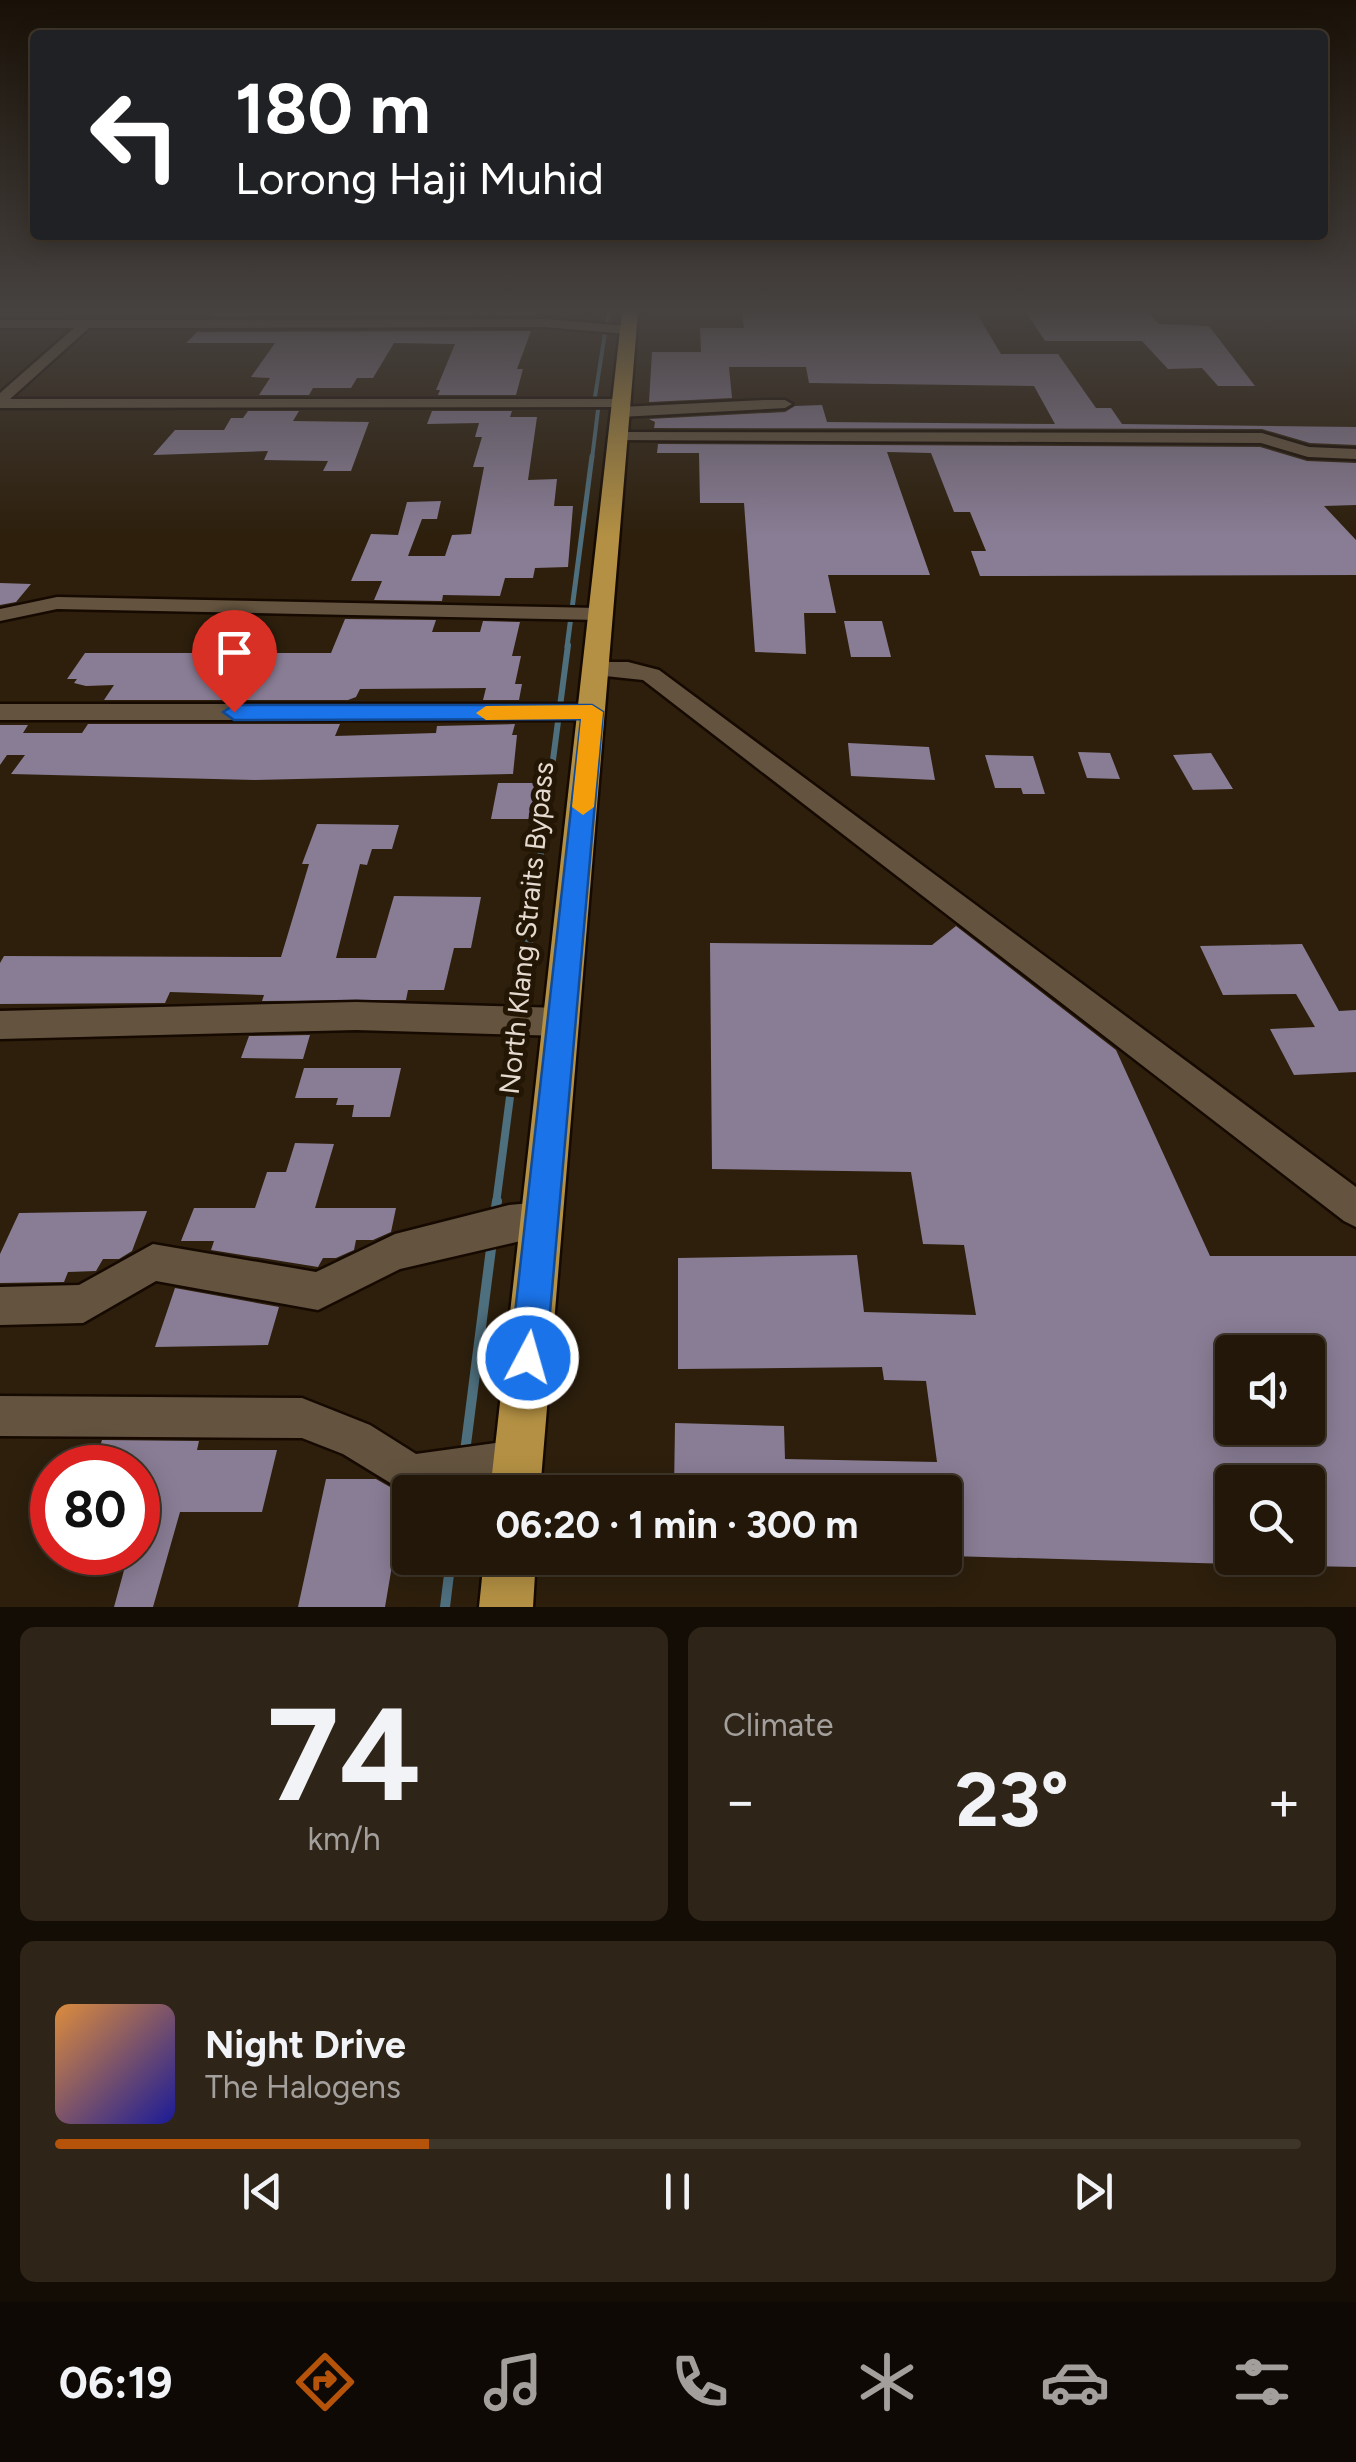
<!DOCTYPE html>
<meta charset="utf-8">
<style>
:root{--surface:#221709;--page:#2e2417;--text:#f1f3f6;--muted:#a29f9c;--line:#3f362a;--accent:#b45309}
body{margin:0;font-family:Figtree,sans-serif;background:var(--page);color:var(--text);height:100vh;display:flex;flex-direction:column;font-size:38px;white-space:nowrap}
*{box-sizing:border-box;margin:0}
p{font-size:32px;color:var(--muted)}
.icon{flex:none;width:55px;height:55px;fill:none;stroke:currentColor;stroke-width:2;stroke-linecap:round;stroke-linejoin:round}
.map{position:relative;height:1607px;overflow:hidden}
.sheet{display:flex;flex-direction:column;gap:20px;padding:20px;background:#130d05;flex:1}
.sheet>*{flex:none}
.guide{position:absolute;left:30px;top:30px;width:1298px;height:210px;border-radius:10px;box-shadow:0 5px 25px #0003,0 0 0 2px var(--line);background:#202124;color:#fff;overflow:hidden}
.fabs{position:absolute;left:1215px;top:1335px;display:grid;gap:20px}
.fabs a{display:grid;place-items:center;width:110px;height:110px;border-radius:10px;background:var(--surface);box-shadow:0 5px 25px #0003,0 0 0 2px var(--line);font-size:50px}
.speed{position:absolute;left:30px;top:1445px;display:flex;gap:20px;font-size:50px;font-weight:700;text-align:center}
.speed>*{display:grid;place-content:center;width:130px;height:130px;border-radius:50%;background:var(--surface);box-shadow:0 5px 25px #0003,0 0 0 2px var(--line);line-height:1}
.speed .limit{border:15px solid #d22;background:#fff;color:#111}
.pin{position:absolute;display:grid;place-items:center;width:85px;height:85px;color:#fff;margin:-102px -42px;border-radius:50% 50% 50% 0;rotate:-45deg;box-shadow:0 0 10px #0007}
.pin .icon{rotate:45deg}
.me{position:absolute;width:110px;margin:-55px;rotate:6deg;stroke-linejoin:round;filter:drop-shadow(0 0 8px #0008)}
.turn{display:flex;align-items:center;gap:35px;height:210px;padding:0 40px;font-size:45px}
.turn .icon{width:130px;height:130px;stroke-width:2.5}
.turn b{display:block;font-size:70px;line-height:85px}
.big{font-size:75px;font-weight:700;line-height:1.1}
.sheet .tile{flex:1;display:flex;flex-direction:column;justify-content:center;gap:15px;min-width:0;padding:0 35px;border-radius:15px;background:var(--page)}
.sheet .dial{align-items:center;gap:0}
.dial b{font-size:130px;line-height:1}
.song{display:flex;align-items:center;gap:30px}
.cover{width:120px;height:120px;border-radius:15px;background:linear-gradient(135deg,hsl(30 70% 55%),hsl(240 70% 35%))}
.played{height:10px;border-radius:5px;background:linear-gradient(90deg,var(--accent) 30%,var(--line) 30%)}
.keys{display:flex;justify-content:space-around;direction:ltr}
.heat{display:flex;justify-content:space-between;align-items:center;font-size:55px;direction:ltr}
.sheet .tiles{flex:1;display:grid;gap:20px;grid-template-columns:1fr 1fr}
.tile:last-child{grid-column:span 2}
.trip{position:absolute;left:392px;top:1475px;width:570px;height:100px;border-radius:10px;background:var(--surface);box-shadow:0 5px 25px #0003,0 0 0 2px var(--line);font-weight:700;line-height:100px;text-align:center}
.dock{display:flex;height:160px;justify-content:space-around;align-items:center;background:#0e0904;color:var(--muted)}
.dock .icon{width:70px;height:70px}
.dock .active{color:var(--accent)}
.dock b{font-size:45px;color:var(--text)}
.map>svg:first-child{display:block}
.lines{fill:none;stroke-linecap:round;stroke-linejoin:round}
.stream-far4{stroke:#4e6f7e;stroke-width:4}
.stream-far3{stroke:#4e6f7e;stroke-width:5}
.stream-far2{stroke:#4e6f7e;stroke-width:6}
.stream-far1{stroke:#4e6f7e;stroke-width:8}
.stream{stroke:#4e6f7e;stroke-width:10}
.building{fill:#897d95;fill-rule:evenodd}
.minor-casing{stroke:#150900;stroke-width:5}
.highway-casing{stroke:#150900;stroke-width:5}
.minor{fill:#64543f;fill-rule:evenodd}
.highway{fill:#b39043;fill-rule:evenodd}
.route{fill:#1a73e8;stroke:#114b97;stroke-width:2.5}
.slow{fill:#f59e0b}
.labels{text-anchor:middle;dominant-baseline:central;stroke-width:10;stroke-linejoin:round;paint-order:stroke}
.street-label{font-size:28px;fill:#e4dacf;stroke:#231604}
</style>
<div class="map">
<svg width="1356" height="1607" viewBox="0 0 1356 1607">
<rect width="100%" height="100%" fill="#2d1f0c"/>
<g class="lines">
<path class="stream-far4" d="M 606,326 L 609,312
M 595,397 L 605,333
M 592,459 L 598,410"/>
<path class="stream-far3" d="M 567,647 L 592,456"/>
<path class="stream-far2" d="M 536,890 L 568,645"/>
<path class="stream-far1" d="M 520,1015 L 536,888
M 496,1204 L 519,1028"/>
<path class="stream" d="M 495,1214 L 497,1201
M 465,1452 L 492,1241
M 445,1607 L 451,1558"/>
</g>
<path class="building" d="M 216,312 L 537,312 L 536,315 L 212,316 Z
M 742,312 L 976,312 L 1001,354 L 1058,354 L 1096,408 L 1111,408 L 1122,424 L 1356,427 L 1356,445 L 1310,443 L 1262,429 L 654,428 L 655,422 L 649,419 L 785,412 L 795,406 L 822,405 L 827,422 L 1055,424 L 1034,386 L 809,383 L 806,367 L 729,367 L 732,398 L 649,402 L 652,352 L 701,352 L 700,328 L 744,328 Z
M 1026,312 L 1148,312 L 1159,324 L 1209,326 L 1255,386 L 1218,386 L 1202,368 L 1168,369 L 1142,341 L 1045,341 Z
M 531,331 L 517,369 L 523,369 L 516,395 L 438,395 L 440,390 L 436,390 L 455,344 L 394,343 L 373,378 L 357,378 L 351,388 L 313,388 L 309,395 L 259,395 L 270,378 L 251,377 L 275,343 L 186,343 L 197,332 Z
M 248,411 L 299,411 L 293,421 L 369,422 L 351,471 L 323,471 L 328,461 L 264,460 L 268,451 L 153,455 L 175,430 L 224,430 L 231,418 L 243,418 Z
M 432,411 L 512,411 L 510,417 L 537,417 L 528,480 L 557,479 L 554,506 L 573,506 L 568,567 L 535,568 L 533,578 L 505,578 L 500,596 L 443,595 L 442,601 L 374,600 L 382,581 L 351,581 L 371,534 L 398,535 L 407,502 L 441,501 L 437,519 L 422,519 L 408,556 L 445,556 L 452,535 L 471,534 L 484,467 L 473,467 L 482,437 L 475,437 L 479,423 L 427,424 Z
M 658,444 L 1260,447 L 1307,461 L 1356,463 L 1356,505 L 1324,506 L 1356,540 L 1356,575 L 980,576 L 971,551 L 986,551 L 970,512 L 954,512 L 931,453 L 887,452 L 930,575 L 828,575 L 836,613 L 804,613 L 806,654 L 755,652 L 744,503 L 700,503 L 699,453 L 657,453 Z
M 0,583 L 31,584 L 16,602 L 0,605 Z
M 345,619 L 436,620 L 432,632 L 480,632 L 483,621 L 520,622 L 512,656 L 521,656 L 515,684 L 522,684 L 519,700 L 483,700 L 486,688 L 360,689 L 356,697 L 348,700 L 104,700 L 114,685 L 86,686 L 74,683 L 77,679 L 67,679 L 85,653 L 331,653 Z
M 844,621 L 882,621 L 891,657 L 851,657 Z
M 88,724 L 340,724 L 335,736 L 436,733 L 437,726 L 515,724 L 512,735 L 517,735 L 513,774 L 255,780 L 11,774 L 25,755 L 7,755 L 0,765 L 0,725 L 28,725 L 23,733 L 82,733 Z
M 848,743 L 929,747 L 935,780 L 851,776 Z
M 1078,752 L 1110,753 L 1120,779 L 1087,778 Z
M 1211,753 L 1233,789 L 1193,790 L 1173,755 Z
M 985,755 L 1033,756 L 1045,794 L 1023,794 L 1021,788 L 995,788 Z
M 498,783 L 537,783 L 532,819 L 491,819 Z
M 317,824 L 399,825 L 392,849 L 372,849 L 367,865 L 360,864 L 336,958 L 376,958 L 394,896 L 481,897 L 471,948 L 454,948 L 444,990 L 408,990 L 406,1000 L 262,1001 L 264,995 L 170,992 L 165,1003 L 0,1004 L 0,963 L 4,956 L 281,957 L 309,864 L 302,864 Z
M 956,926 L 1116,1050 L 1210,1256 L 1356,1256 L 1356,1567 L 1308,1566 L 1308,1482 L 1232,1482 L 1232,1564 L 950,1556 L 945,1492 L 674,1492 L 675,1423 L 784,1426 L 785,1459 L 937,1462 L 926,1381 L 884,1380 L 882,1367 L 678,1369 L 678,1258 L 857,1255 L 864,1312 L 976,1315 L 964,1245 L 923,1244 L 911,1172 L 712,1169 L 710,943 L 932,945 ZM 1232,1352 L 1308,1352 L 1308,1428 L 1232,1428 Z
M 1302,944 L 1339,1011 L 1356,1010 L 1356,1072 L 1294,1075 L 1270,1029 L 1315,1027 L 1296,994 L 1223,995 L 1200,946 Z
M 310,1035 L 303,1059 L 241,1058 L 249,1036 Z
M 304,1068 L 401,1068 L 390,1117 L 352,1117 L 354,1105 L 336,1105 L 338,1098 L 295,1098 Z
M 295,1143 L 334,1144 L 315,1208 L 396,1208 L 391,1232 L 373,1240 L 356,1240 L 354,1250 L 336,1258 L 323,1258 L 318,1267 L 211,1250 L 214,1241 L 181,1241 L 194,1208 L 255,1208 L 267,1172 L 286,1172 Z
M 147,1211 L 132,1251 L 119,1259 L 103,1259 L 96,1271 L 68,1272 L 64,1282 L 0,1283 L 0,1254 L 19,1213 Z
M 175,1288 L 279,1307 L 268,1345 L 155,1347 Z
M 102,1440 L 199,1441 L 197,1450 L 277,1450 L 262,1512 L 180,1512 L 153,1607 L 114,1607 L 129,1552 L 138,1552 L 138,1468 L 93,1468 Z
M 326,1479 L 376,1479 L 404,1495 L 385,1607 L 298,1607 Z"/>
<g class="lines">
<g class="minor-casing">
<path id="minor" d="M 545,319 L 628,326 L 635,330 L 628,334 L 545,327 L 89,328 L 10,399 L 621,399 L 628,403 L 621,407 L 764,400 L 785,400 L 792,404 L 785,408 L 620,417 L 612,412 L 620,407 L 0,408 L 0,393 L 74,328 L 0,328 L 0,320 Z
M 618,432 L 1262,433 L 1309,447 L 1356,449 L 1356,459 L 1308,457 L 1261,443 L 612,440 L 612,434 Z
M 57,597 L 600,608 L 610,614 L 600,620 L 57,609 L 0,621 L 0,609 Z
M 594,662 L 628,662 L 659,670 L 1356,1187 L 1356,1227 L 1344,1221 L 643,680 L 586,674 L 583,669 L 586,664 Z
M 0,704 L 592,704 L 603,712 L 592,720 L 0,720 Z
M 356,1002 L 562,1008 L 573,1012 L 577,1022 L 573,1032 L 562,1036 L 356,1030 L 0,1039 L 0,1011 Z
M 542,1202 L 555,1207 L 560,1220 L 555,1233 L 400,1269 L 318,1310 L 156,1281 L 83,1323 L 0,1325 L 0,1287 L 79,1285 L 153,1244 L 316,1272 L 395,1234 L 509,1205 Z
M 0,1396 L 302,1398 L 370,1425 L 416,1454 L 517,1440 L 532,1446 L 538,1461 L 532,1476 L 517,1482 L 410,1495 L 343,1454 L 302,1438 L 0,1436 Z"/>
</g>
<g class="highway-casing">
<path id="highway" d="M 622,312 L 638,312 L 540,1492 L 490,1492 Z
M 484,1558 L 536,1558 L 533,1607 L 479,1607 Z"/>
</g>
<use href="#minor" class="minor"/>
<use href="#highway" class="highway"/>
</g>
<linearGradient id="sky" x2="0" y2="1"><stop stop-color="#191107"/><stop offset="0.58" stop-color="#464240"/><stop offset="1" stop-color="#464240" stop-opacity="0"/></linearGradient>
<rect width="1356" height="537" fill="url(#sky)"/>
<path class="route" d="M 234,705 L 592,705 L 603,712 L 546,1358 L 541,1370 L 528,1375 L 515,1370 L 510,1358 L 581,719 L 234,720 L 223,712 Z"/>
<path class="slow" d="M 592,705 L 603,712 L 594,807 L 583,815 L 572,807 L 581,719 L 486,720 L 476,713 L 486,706 Z"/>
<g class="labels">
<g class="street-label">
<text transform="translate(526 928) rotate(-84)">North Klang Straits Bypass</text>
</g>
</g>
</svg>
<div class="fabs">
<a><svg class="icon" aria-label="sound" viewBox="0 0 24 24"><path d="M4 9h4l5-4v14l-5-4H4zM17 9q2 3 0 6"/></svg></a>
<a><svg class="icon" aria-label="search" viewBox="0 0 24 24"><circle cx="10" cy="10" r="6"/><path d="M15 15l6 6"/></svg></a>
</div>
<div class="speed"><div class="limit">80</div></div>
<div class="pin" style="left:234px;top:712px;background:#d93025"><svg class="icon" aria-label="arrive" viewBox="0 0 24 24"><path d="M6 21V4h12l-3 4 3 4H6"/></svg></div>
<svg class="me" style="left:528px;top:1358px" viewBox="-20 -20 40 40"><circle r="17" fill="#1a73e8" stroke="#fff" stroke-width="3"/><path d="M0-11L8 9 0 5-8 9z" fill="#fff"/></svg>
<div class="trip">06:20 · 1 min · 300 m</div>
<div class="guide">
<div class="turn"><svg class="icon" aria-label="left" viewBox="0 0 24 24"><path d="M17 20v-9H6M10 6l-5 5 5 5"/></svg><div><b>180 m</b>Lorong Haji Muhid</div></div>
</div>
</div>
<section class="sheet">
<div class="tiles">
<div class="tile dial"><b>74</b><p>km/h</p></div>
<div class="tile"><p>Climate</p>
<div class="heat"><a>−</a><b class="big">23°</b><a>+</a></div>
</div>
<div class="tile">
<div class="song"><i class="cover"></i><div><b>Night Drive</b><p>The Halogens</p></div></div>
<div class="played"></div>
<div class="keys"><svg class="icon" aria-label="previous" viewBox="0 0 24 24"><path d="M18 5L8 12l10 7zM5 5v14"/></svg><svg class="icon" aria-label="pause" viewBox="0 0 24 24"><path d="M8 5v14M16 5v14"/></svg><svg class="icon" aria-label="next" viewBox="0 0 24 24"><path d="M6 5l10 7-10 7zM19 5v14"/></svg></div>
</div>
</div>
</section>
<nav class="dock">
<b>06:19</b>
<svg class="icon active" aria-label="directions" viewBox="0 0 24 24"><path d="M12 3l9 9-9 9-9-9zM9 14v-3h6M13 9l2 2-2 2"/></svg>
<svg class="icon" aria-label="music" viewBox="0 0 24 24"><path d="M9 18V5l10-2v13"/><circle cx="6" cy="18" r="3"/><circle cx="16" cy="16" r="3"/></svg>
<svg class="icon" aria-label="phone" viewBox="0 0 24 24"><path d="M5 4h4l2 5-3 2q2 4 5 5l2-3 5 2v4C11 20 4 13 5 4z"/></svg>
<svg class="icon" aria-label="climate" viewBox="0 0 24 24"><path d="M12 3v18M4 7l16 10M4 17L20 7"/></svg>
<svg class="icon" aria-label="car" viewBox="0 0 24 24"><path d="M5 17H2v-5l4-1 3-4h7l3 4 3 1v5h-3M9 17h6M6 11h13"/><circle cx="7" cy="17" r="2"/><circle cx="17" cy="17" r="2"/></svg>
<svg class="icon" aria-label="filters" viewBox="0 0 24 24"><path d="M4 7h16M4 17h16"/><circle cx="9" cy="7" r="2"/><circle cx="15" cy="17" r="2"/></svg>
</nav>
